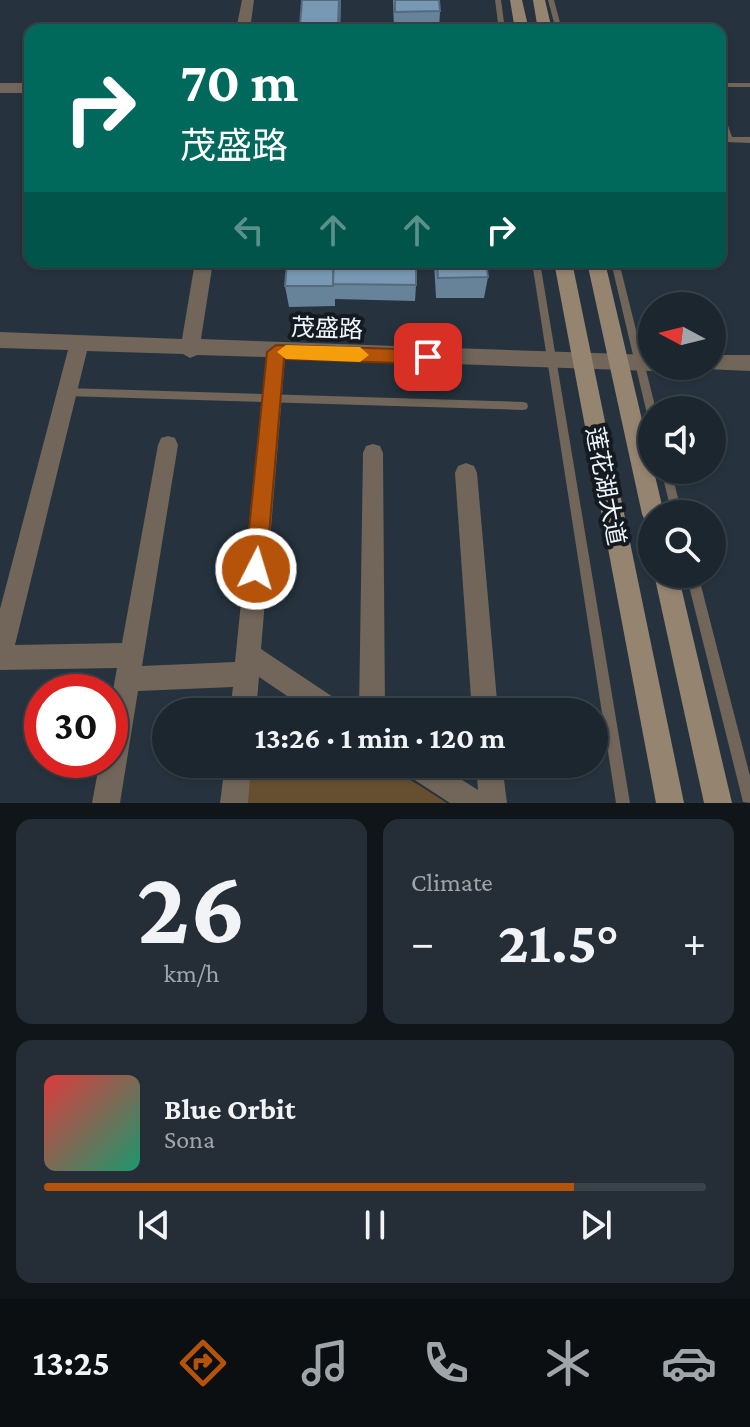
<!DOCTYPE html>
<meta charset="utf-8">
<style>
:root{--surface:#1c262e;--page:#252e36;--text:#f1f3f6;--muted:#a0a5aa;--line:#3a434a;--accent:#b45309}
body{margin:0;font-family:"Crimson Pro","Noto Sans SC",serif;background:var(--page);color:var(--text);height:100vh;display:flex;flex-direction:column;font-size:30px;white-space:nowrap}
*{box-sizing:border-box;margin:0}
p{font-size:26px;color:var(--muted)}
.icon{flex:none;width:44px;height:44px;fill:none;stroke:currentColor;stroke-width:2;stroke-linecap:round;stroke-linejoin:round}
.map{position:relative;height:803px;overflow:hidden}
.drawer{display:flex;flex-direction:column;gap:16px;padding:16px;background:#0f1519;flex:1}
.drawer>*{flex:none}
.banner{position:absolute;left:24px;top:24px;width:702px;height:244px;border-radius:16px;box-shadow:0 2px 6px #0004,0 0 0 2px var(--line);background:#00695c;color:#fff;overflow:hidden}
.needle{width:52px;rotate:277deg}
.buttons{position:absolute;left:638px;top:292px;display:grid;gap:16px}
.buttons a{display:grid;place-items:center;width:88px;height:88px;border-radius:50%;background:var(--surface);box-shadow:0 2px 6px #0004,0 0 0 2px var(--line);font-size:40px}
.speed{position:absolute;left:24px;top:674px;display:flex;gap:16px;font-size:40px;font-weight:700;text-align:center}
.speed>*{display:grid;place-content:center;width:104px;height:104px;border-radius:50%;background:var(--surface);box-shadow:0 2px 6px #0004,0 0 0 2px var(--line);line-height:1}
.speed .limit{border:12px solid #d22;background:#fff;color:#111}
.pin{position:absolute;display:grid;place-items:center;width:68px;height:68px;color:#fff;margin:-34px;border-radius:16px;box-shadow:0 4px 12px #0006}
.me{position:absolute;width:88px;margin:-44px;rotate:5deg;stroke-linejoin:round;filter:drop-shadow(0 0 6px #0008)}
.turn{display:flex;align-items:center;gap:28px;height:168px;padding:0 24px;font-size:36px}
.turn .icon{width:104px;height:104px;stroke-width:2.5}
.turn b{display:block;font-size:56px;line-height:68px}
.lanes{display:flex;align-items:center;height:76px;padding:0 24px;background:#0003;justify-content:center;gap:40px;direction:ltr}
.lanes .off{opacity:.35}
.big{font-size:60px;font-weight:700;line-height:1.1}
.drawer .widget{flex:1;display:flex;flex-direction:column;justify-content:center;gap:12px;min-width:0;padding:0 28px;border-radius:16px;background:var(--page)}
.drawer .dial{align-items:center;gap:0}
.dial b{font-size:104px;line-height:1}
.song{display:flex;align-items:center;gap:24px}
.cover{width:96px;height:96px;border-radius:12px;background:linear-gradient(135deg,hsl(0 70% 55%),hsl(160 70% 35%))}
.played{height:8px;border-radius:4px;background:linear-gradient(90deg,var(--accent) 80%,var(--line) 80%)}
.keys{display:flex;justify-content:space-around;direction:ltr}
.heat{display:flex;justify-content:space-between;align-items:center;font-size:44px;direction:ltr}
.drawer .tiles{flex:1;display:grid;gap:16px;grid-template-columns:1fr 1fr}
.widget:last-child{grid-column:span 2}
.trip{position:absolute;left:152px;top:698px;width:456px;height:80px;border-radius:40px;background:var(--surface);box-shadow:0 2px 6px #0004,0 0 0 2px var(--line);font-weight:700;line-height:80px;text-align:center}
.tabs{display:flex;height:128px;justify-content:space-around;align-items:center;background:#0b0f12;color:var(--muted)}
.tabs .icon{width:56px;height:56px}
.tabs .on{color:var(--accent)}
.tabs b{font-size:36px;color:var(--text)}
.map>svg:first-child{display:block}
.green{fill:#664f31}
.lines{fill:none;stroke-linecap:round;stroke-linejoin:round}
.lane{fill:#716659;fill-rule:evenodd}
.street{fill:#716659;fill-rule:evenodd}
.secondary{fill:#95846f;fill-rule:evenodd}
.wall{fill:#67839a}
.shaded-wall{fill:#546a7d}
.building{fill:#7898b3;stroke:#546a7d;stroke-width:2}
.route{fill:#b45309;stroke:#753606;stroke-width:2}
.slow{fill:#f59e0b}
.labels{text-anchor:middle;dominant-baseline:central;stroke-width:8;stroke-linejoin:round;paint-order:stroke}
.street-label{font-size:24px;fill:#edf5fd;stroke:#141a1f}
</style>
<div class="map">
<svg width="750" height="803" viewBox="0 0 750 803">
<rect width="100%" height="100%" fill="#26333e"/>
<path class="green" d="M 250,764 L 385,764 L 447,803 L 246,803 Z"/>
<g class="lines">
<path class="lane" d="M 495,0 L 501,0 L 505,30 L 499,30 Z
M 548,0 L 554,0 L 562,30 L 556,30 Z
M 720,83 L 750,83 L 750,87 L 720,87 Z
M 720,112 L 724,114 L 732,137 L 750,137 L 750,143 L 726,142 L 720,125 Z
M 532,262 L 540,262 L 630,803 L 616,803 Z
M 611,262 L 619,262 L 656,410 L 652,410 L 652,418 L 648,417 L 647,414 Z
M 66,388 L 523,402 L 527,403 L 528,406 L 527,409 L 523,410 L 66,396 L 62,395 L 61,392 L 62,389 Z
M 661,470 L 671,470 L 682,514 L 672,514 Z
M 686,574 L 698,574 L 750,776 L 750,803 L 743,802 Z"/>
<path class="street" d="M 242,0 L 254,0 L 250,30 L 236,30 Z
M 0,83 L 30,83 L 30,93 L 0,93 Z
M 195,262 L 213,262 L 201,339 L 652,355 L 652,366 L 660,366 L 652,371 L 285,358 L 261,649 L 342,703 L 346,712 L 311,712 L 259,677 L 256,712 L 230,712 L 233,687 L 138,691 L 120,803 L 92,803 L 100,760 L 110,760 L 110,707 L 117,668 L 0,670 L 0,609 L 68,350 L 0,348 L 0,332 L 182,339 ZM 87,351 L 183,354 L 190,358 L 197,355 L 266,357 L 235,662 L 142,666 L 178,445 L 175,438 L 168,436 L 161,438 L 158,445 L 122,643 L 15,645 Z
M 712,355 L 750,355 L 750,371 L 705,369 L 704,366 L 712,366 Z
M 373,444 L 380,446 L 383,453 L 385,712 L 359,712 L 363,453 L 366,446 Z
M 466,463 L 474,466 L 477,473 L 498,712 L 472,712 L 455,473 L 458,466 Z
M 225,764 L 251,764 L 248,803 L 220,803 Z
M 400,764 L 437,764 L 478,790 L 476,764 L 502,764 L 507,803 L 450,803 L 404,773 Z"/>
<path class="secondary" d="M 510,0 L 522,0 L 529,30 L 515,30 Z
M 533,0 L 545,0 L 552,30 L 538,30 Z
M 554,262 L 572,262 L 684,803 L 656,803 Z
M 587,262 L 605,262 L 664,514 L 652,514 L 652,524 L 645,521 L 642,514 Z
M 654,574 L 678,574 L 732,803 L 704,803 Z"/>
</g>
<path class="wall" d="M 341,0 L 340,30 L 300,30 L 300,25 Z
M 393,0 L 439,0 L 440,11 L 439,30 L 394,30 Z
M 287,262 L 416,285 L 415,301 L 335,299 L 335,306 L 289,307 L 285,286 Z
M 434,262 L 486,262 L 488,277 L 484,298 L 436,298 Z"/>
<path class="shaded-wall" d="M 339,0 L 341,0 L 340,30 L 338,30 Z"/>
<path class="building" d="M 302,0 L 339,0 L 338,25 L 300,25 Z
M 395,0 L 439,0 L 440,11 L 395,12 Z
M 287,262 L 333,262 L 333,286 L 285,286 Z
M 334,262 L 416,262 L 416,285 L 333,284 Z
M 437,262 L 486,262 L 488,277 L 438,278 Z"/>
<path class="route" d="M 276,345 L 428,350 L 437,357 L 428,364 L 284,359 L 266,569 L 263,577 L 256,580 L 248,577 L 245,569 L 267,352 Z"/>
<path class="slow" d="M 286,345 L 360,347 L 369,355 L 360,362 L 286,359 L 277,352 Z"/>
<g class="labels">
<g class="street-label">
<text transform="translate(327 328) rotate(2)">茂盛路</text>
<text transform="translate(606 486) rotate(79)">莲花湖大道</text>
</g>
</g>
</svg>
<div class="buttons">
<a><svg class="needle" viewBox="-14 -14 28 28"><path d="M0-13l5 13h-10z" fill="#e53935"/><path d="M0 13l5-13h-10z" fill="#a0a5aa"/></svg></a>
<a><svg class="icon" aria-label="sound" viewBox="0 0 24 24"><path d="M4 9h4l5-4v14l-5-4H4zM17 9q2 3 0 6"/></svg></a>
<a><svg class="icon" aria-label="search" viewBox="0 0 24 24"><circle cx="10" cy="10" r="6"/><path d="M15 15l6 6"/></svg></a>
</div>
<div class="speed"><div class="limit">30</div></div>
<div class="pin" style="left:428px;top:357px;background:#d93025"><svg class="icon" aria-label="arrive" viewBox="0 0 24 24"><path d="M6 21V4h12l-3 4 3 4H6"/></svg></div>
<svg class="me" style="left:256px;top:569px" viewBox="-20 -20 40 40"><circle r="17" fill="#b45309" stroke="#fff" stroke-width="3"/><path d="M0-11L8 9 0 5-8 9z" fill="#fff"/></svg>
<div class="trip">13:26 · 1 min · 120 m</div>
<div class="banner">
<div class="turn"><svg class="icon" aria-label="right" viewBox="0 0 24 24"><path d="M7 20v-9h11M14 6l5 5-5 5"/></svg><div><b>70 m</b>茂盛路</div></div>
<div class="lanes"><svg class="icon off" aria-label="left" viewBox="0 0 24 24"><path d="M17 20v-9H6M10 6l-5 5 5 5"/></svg><svg class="icon off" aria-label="ahead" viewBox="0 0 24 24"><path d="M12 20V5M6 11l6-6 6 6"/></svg><svg class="icon off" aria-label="ahead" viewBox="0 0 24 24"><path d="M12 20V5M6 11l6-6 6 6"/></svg><svg class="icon" aria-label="right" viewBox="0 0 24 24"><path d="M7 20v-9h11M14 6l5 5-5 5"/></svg></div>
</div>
</div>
<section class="drawer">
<div class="tiles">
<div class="widget dial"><b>26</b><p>km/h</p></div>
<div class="widget"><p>Climate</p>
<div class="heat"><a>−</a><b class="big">21.5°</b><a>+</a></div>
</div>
<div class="widget">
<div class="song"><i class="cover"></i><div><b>Blue Orbit</b><p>Sona</p></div></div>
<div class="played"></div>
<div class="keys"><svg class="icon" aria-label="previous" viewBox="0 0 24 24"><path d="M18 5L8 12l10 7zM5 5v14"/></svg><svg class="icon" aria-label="pause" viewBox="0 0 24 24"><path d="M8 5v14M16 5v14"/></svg><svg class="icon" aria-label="next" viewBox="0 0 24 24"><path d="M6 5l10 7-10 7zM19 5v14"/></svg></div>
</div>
</div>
</section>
<nav class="tabs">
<b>13:25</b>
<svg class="icon on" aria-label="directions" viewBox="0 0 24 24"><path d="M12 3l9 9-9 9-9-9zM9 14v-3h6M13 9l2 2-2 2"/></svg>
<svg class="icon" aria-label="music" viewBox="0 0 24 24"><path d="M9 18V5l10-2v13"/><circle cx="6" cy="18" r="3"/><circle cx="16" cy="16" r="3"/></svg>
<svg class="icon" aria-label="phone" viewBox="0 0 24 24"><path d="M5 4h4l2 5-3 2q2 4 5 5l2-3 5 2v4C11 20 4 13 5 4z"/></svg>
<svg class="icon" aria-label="climate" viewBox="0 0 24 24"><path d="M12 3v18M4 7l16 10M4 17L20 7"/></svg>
<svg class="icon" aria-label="car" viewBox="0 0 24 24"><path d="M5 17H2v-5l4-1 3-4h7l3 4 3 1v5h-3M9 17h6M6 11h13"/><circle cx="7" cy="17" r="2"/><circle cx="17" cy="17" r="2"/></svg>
</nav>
